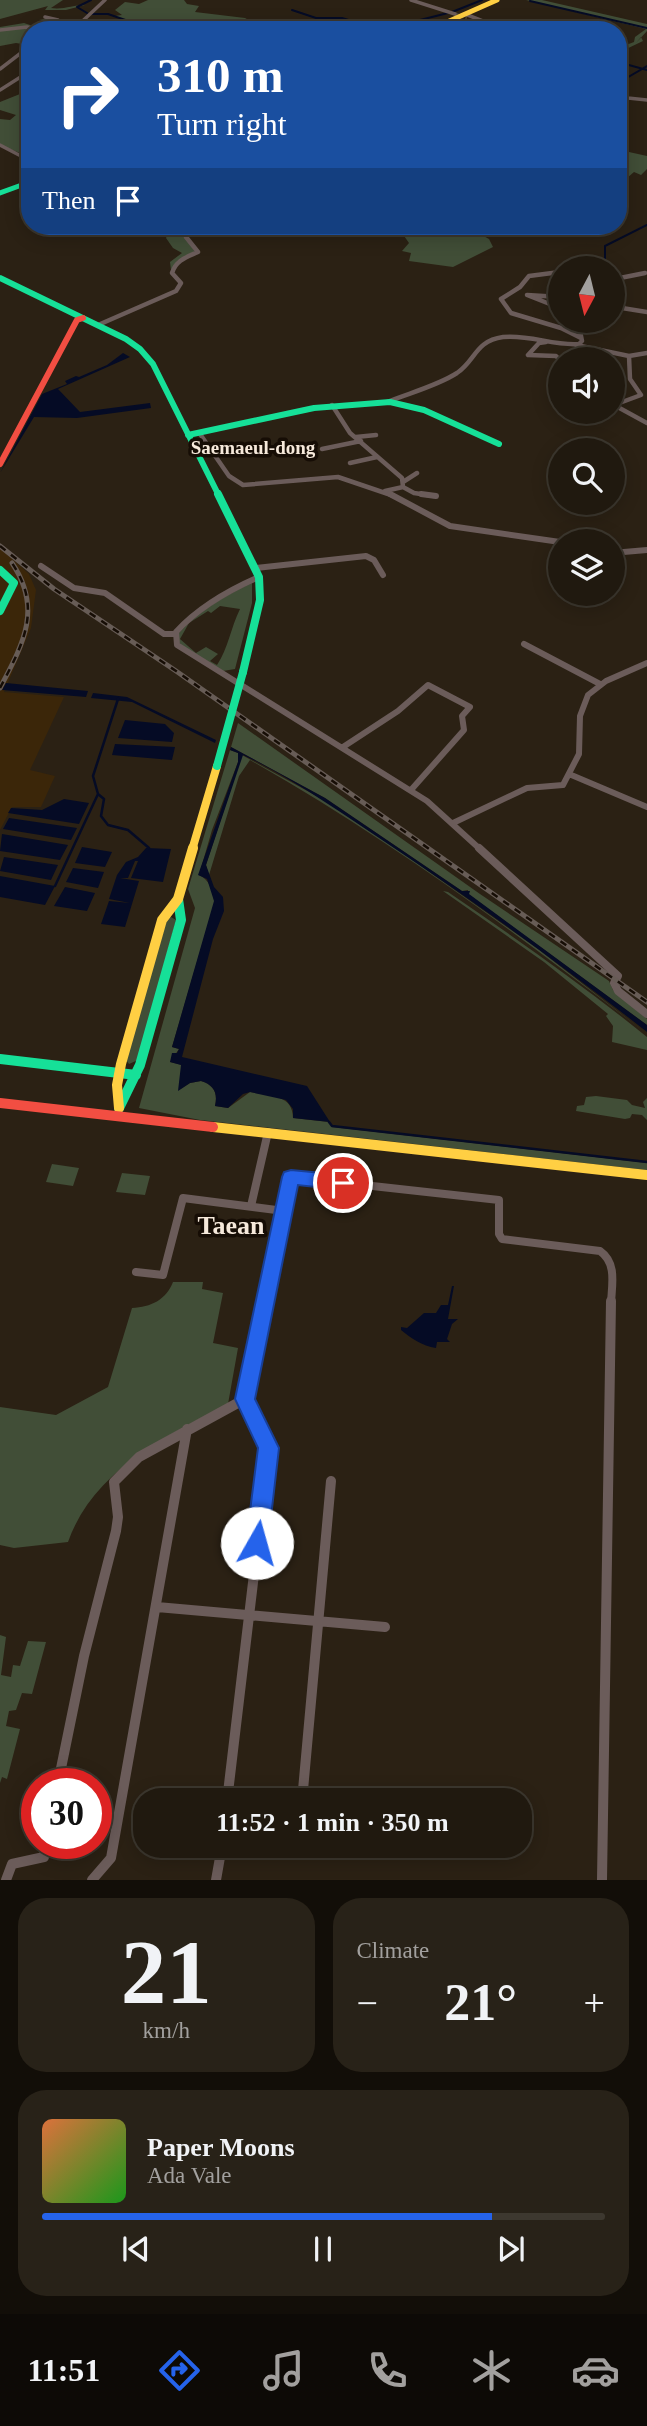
<!DOCTYPE html>
<meta charset="utf-8">
<style>
:root{--surface:#20190f;--page:#282218;--text:#f1f3f6;--muted:#a2a09e;--line:#3d382f;--accent:#2563eb}
body{margin:0;font-family:"Times New Roman",serif;background:var(--page);color:var(--text);height:100vh;display:flex;flex-direction:column;font-size:26px;white-space:nowrap}
*{box-sizing:border-box;margin:0}
p{font-size:23px;color:var(--muted)}
.icon{flex:none;width:38px;height:38px;fill:none;stroke:currentColor;stroke-width:2;stroke-linecap:round;stroke-linejoin:round}
.map{position:relative;height:1880px;overflow:hidden}
.drawer{display:flex;flex-direction:column;gap:18px;padding:18px;background:#120e08;flex:1}
.drawer>*{flex:none}
.hud{position:absolute;left:21px;top:21px;width:606px;height:214px;border-radius:28px;box-shadow:0 4px 18px #0003,0 0 0 2px var(--line);background:#1a4fa0;color:#fff;overflow:hidden}
.needle{width:46px;rotate:187deg}
.buttons{position:absolute;left:548px;top:256px;display:grid;gap:14px}
.buttons a{display:grid;place-items:center;width:77px;height:77px;border-radius:50%;background:var(--surface);box-shadow:0 4px 18px #0003,0 0 0 2px var(--line);font-size:35px}
.speed{position:absolute;left:21px;top:1768px;display:flex;gap:14px;font-size:35px;font-weight:700;text-align:center}
.speed>*{display:grid;place-content:center;width:91px;height:91px;border-radius:50%;background:var(--surface);box-shadow:0 4px 18px #0003,0 0 0 2px var(--line);line-height:1}
.speed .limit{border:10px solid #d22;background:#fff;color:#111}
.pin{position:absolute;display:grid;place-items:center;width:60px;height:60px;color:#fff;margin:-30px;border:4px solid #fff;border-radius:50%;box-shadow:0 2px 7px #0007}
.me{position:absolute;width:77px;margin:-38px;rotate:7deg;stroke-linejoin:round;filter:drop-shadow(0 0 5px #0008)}
.turn{display:flex;align-items:center;gap:24px;height:147px;padding:0 21px;font-size:32px}
.turn .icon{width:91px;height:91px;stroke-width:2.5}
.turn b{display:block;font-size:49px;line-height:60px}
.then{display:flex;align-items:center;height:66px;padding:0 21px;background:#0003;gap:14px;font-size:26px}
.big{font-size:52px;font-weight:600;line-height:1.1}
.drawer .widget{flex:1;display:flex;flex-direction:column;justify-content:center;gap:10px;min-width:0;padding:0 24px;border-radius:28px;background:var(--page)}
.drawer .dial{align-items:center;gap:0}
.dial b{font-size:91px;line-height:1}
.song{display:flex;align-items:center;gap:21px}
.cover{width:84px;height:84px;border-radius:10px;background:linear-gradient(135deg,hsl(20 70% 55%),hsl(120 70% 35%))}
.played{height:7px;border-radius:4px;background:linear-gradient(90deg,var(--accent) 80%,var(--line) 80%)}
.keys{display:flex;justify-content:space-around;direction:ltr}
.heat{display:flex;justify-content:space-between;align-items:center;font-size:38px;direction:ltr}
.drawer .tiles{flex:1;display:grid;gap:18px;grid-template-columns:1fr 1fr}
.widget:last-child{grid-column:span 2}
.trip{position:absolute;left:133px;top:1788px;width:399px;height:70px;border-radius:28px;background:var(--surface);box-shadow:0 4px 18px #0003,0 0 0 2px var(--line);font-weight:600;line-height:70px;text-align:center}
.tabs{display:flex;height:112px;justify-content:space-around;align-items:center;background:#0d0a06;color:var(--muted)}
.tabs .icon{width:49px;height:49px}
.tabs .selected{color:var(--accent)}
.tabs b{font-size:32px;color:var(--text)}
.map>svg:first-child{display:block}
.built{fill:#3b2609}
.green{fill:#414e37;fill-rule:evenodd}
.water{fill:#050b25}
.lines{fill:none;stroke-linecap:round;stroke-linejoin:round}
.stream-far1{stroke:#050b25;stroke-width:2}
.stream{stroke:#050b25;stroke-width:2.5}
.street-tunnel{stroke:#493f32;stroke-width:3.5;stroke-dasharray:3.5 2;stroke-linecap:butt}
.street-far4{stroke:#6b5c5a;stroke-width:3.5}
.street-far3{stroke:#6b5c5a;stroke-width:4.5}
.street-far2{stroke:#6b5c5a;stroke-width:6}
.street-far1{stroke:#6b5c5a;stroke-width:8}
.street{stroke:#6b5c5a;stroke-width:10}
.fast-far3{stroke:#16e098;stroke-width:5}
.fast-far2{stroke:#16e098;stroke-width:6}
.fast-far1{stroke:#16e098;stroke-width:8}
.fast{stroke:#16e098;stroke-width:10}
.slow-far2{stroke:#ffcf43;stroke-width:5}
.slow-far1{stroke:#ffcf43;stroke-width:8}
.slow{stroke:#ffcf43;stroke-width:10}
.jam-far1{stroke:#f24e42;stroke-width:6}
.jam{stroke:#f24e42;stroke-width:10}
.rail-casing{stroke:#675c56;stroke-width:5}
.rail{stroke:#160d05;stroke-width:2.5;stroke-dasharray:7;stroke-linecap:butt}
.fast-bridge{stroke:#16e098;stroke-width:8}
.route{fill:#2563eb;stroke:#184099;stroke-width:2}
.labels{text-anchor:middle;dominant-baseline:central;stroke-width:7;stroke-linejoin:round;paint-order:stroke}
.far-quarter-label{font-size:19px;font-weight:bold;fill:#f6e9db;stroke:#160d05}
.district-label{font-size:26px;font-weight:bold;fill:#f6e9db;stroke:#160d05}
</style>
<div class="map">
<svg width="647" height="1880" viewBox="0 0 647 1880">
<rect width="100%" height="100%" fill="#2b2114"/>
<path class="built" d="M 0,548 L 29,574 L 36,590 L 31,628 L 4,692 L 64,697 L 30,770 L 55,776 L 41,807 L 12,807 L 0,830 Z"/>
<path class="green" d="M 0,0 L 63,0 L 51,8 C 63,10 73,5 85,5 L 66,10 L 45,10 L 48,6 L 0,19 Z
M 148,0 L 184,0 L 187,4 L 199,6 L 195,12 L 245,18 L 254,23 L 264,24 L 262,29 L 257,30 L 95,30 L 108,19 L 122,20 L 115,16 L 122,15 L 115,10 L 125,2 L 139,4 Z
M 526,0 L 542,0 L 647,24 L 647,31 L 636,43 L 641,37 L 643,41 L 618,53 L 618,48 L 634,42 L 635,37 L 646,29 Z
M 51,18 L 56,20 L 58,25 L 53,30 L 30,30 L 28,45 L 16,43 L 0,46 L 0,27 L 24,23 L 39,28 L 53,28 L 49,20 L 39,20 Z
M 30,90 L 30,157 L 0,145 L 0,119 L 10,120 L 16,115 L 0,110 L 0,102 Z
M 629,152 L 647,156 L 647,169 L 641,175 L 634,172 L 627,178 L 623,175 L 618,176 L 618,154 Z
M 163,226 L 187,226 L 185,237 L 195,252 L 177,261 L 171,270 L 170,262 L 182,253 L 173,248 L 166,238 L 170,229 Z
M 404,226 L 488,226 L 478,233 L 489,239 L 493,247 L 453,267 L 409,261 L 411,253 L 402,251 L 409,243 L 402,233 Z
M 252,583 L 252,603 L 235,669 L 223,671 L 182,646 L 178,641 L 178,634 C 198,612 225,595 252,583 ZM 220,606 L 240,609 C 231,627 228,649 217,665 L 210,661 L 218,654 L 206,647 L 196,653 L 180,639 L 189,623 L 208,611 L 211,613 Z
M 238,723 L 480,894 L 609,981 L 613,990 L 647,1019 L 647,1025 L 468,894 L 468,890 L 462,891 L 325,798 L 231,747 Z
M 230,750 L 238,753 L 238,762 L 212,830 L 199,875 C 209,879 215,893 214,904 L 172,1047 L 179,1049 L 170,1062 L 182,1065 L 179,1090 L 190,1083 L 201,1081 C 214,1085 218,1093 215,1106 L 228,1108 L 250,1092 C 269,1096 293,1094 293,1118 L 329,1122 L 332,1127 L 647,1163 L 647,1170 L 200,1120 L 139,1108 L 195,908 L 188,889 Z
M 242,755 L 322,799 L 404,854 L 538,949 L 647,1034 C 520,936 390,839 250,760 L 239,776 L 209,875 L 206,865 Z
M 443,891 L 448,892 C 515,938 583,985 647,1037 L 647,1050 L 612,1042 L 613,1026 L 606,1016 L 608,1014 L 544,962 Z
M 171,917 L 176,920 L 138,1060 L 129,1064 L 126,1060 L 167,919 Z
M 596,1096 L 627,1100 L 632,1105 L 645,1108 L 643,1102 L 647,1098 L 647,1120 L 642,1115 L 632,1114 L 630,1118 L 625,1119 L 576,1111 L 577,1106 L 584,1105 L 586,1097 Z
M 52,1164 L 79,1168 L 73,1186 L 46,1182 Z
M 122,1173 L 150,1176 L 145,1195 L 116,1192 Z
M 173,1282 L 203,1282 L 202,1289 L 223,1293 L 213,1343 L 238,1348 L 228,1404 C 166,1436 93,1471 68,1542 L 14,1548 L 0,1545 L 0,1407 L 56,1415 L 108,1387 L 132,1308 C 151,1307 166,1300 173,1282 Z
M 0,1635 L 6,1637 L 1,1675 L 11,1677 L 13,1665 L 20,1666 L 28,1641 L 46,1642 L 32,1694 L 22,1693 L 16,1710 L 9,1711 L 6,1726 L 20,1729 L 7,1779 L 2,1777 L 0,1783 Z"/>
<path class="water" d="M 123,353 L 130,357 L 58,389 L 80,412 L 150,403 L 151,408 L 77,418 L 34,417 L 0,473 L 42,394 L 67,384 L 65,381 L 76,376 L 79,377 L 107,365 Z
M 6,683 L 88,691 L 86,697 L 2,690 Z
M 93,693 L 127,697 L 216,740 L 215,743 L 132,702 L 91,698 Z
M 125,720 L 165,724 L 174,733 L 172,742 L 118,738 Z
M 115,744 L 175,747 L 172,760 L 112,755 Z
M 231,747 L 325,798 L 462,891 L 470,891 L 469,894 L 647,1025 L 647,1032 C 563,966 477,903 388,844 C 341,813 294,779 243,755 L 206,865 L 214,887 L 223,897 L 224,911 L 213,939 L 182,1057 L 307,1086 L 330,1122 L 293,1118 L 293,1109 L 286,1100 L 250,1092 L 243,1094 L 228,1108 L 215,1106 C 218,1093 214,1085 201,1081 L 190,1083 L 178,1091 L 181,1065 L 170,1062 L 172,1053 L 177,1053 L 179,1049 L 172,1047 L 214,901 L 207,879 L 198,875 L 238,762 L 238,753 L 230,750 Z
M 64,799 L 89,803 L 79,824 L 8,813 L 11,808 L 42,810 Z
M 9,818 L 77,828 L 71,840 L 3,829 Z
M 2,834 L 68,845 L 60,860 L 0,851 Z
M 82,847 L 112,852 L 105,867 L 75,863 Z
M 146,848 L 171,849 L 163,882 L 131,878 L 138,861 L 135,861 L 128,878 L 120,878 L 139,881 L 125,927 L 101,924 L 109,901 L 130,903 L 109,899 L 117,875 L 126,862 L 138,857 Z
M 4,857 L 58,865 L 51,880 L 0,871 Z
M 73,868 L 104,872 L 98,888 L 66,882 Z
M 0,876 L 55,886 L 45,905 L 0,897 Z
M 65,887 L 95,893 L 87,911 L 54,906 Z
M 452,1286 L 454,1286 L 448,1319 L 458,1319 L 452,1324 L 447,1339 L 450,1342 L 437,1342 L 436,1348 C 422,1346 411,1338 401,1330 L 401,1327 L 407,1328 L 424,1313 L 436,1313 L 441,1305 L 448,1305 Z"/>
<g class="lines">
<path class="stream-far1" d="M 530,1 L 647,28
M 292,10 L 316,18 L 342,18 L 381,30
M 452,12 L 482,0
M 87,13 L 77,7 L 91,0
M 90,14 L 108,14 L 134,23
M 380,30 L 448,13
M 618,62 L 647,70
M 618,83 L 647,66
M 605,262 L 605,246 L 647,225"/>
<path class="stream" d="M 118,699 L 93,776 L 98,794 L 104,799 L 101,816 L 108,825 L 128,830 L 149,848
M 55,886 L 98,794
M 329,1122 L 332,1126 L 647,1162"/>
<path class="street-tunnel" d="M 455,14 L 467,18"/>
<path class="street-far4" d="M 411,0 L 455,14
M 465,14 L 493,25 L 494,30
M 45,17 L 58,20 L 59,26 L 54,30
M 494,26 L 510,30
M 0,30 L 27,27 L 38,30
M 73,30 L 105,0
M 0,69 L 30,46
M 0,90 L 30,71
M 618,93 L 628,98 L 647,100
M 0,145 L 19,155 L 30,157"/>
<path class="street-far3" d="M 569,268 L 603,265
M 560,272 L 529,276 L 520,287 L 501,299 L 511,313 L 561,328 L 581,338
M 560,297 L 527,295 L 560,308
M 622,308 L 647,312
M 612,316 L 619,313 L 623,306 L 613,283 L 615,279 L 645,273
M 98,325 L 176,291 L 181,283 L 172,273 C 176,260 187,257 198,252 L 186,237 L 189,226
M 546,342 L 539,343 L 528,355 L 556,356 L 560,360
M 576,345 L 629,356 L 647,353
M 387,402 C 409,393 437,386 457,373 C 476,360 475,341 503,337 C 529,334 553,346 579,344 L 582,341 L 580,331 L 583,320
M 332,405 L 350,433 L 402,478 L 403,487 L 385,491
M 614,405 L 641,395 L 630,379 L 629,356
M 614,405 L 647,423
M 200,434 L 229,476 L 243,485 L 338,477 L 394,496
M 356,437 L 376,435
M 322,449 L 361,441
M 350,463 L 377,457
M 403,482 L 417,473
M 403,487 L 414,493 L 434,496"/>
<path class="street-far2" d="M 390,494 L 450,526 L 560,542
M 421,494 L 436,496
M 612,553 L 647,550
M 41,566 L 74,588 L 105,593 L 164,634 L 176,634
M 256,568 L 366,556 L 374,560 L 383,575
M 259,577 C 229,590 198,608 176,632 L 177,645 L 427,801 L 481,850
M 524,644 L 600,684
M 343,747 L 398,711 L 428,685 L 470,707 L 462,716 L 464,730 L 411,790
M 569,774 L 647,807
M 453,823 L 527,788 L 563,785 L 579,754 L 580,716 L 588,695 L 606,681 L 647,663"/>
<path class="street-far1" d="M 479,848 L 618,976 L 614,983 L 618,991 L 647,1014
M 251,1206 L 268,1132
M 136,1272 L 163,1275 L 183,1198 L 284,1211
M 265,1303 L 291,1177 L 499,1200 L 499,1234 L 502,1239 L 600,1251 C 617,1263 612,1284 611,1303"/>
<path class="street" d="M 157,1607 L 385,1627
M 58,1783 L 84,1656 L 116,1531 L 118,1517 L 114,1482 L 139,1457 L 245,1399
M 227,1801 L 269,1448 L 245,1399 L 265,1301
M 302,1801 L 331,1481
M 221,1852 L 264,1846
M 6,1880 L 12,1864 L 44,1857 L 46,1843
M 92,1880 L 111,1858 L 187,1429
M 216,1880 L 222,1846
M 602,1880 L 611,1301"/>
<path class="fast-far3" d="M 0,193 L 30,182"/>
<path class="fast-far2" d="M 0,278 L 126,339 L 140,349 L 153,364 L 219,496
M 188,435 L 314,408 L 390,402 L 424,410 L 499,444"/>
<path class="fast-far1" d="M 218,494 L 259,577 L 260,600 L 243,672
M 0,570 L 14,583 L 0,611"/>
<path class="fast" d="M 0,1059 L 136,1075
M 119,1108 L 140,1065 L 181,920 L 178,899"/>
<path class="slow-far2" d="M 429,30 L 497,0"/>
<path class="slow-far1" d="M 192,850 L 217,766"/>
<path class="slow" d="M 119,1108 L 117,1085 L 121,1064 L 162,920 L 178,899 L 193,848
M 213,1127 L 647,1175"/>
<path class="jam-far1" d="M 0,464 L 77,320 L 83,318"/>
<path class="jam" d="M 0,1103 L 213,1127"/>
<g class="rail-casing">
<path id="rail" d="M 0,546 L 54,589 L 176,671 L 647,1002
M 0,688 C 23,644 43,609 12,563"/>
</g>
<use href="#rail" class="rail"/>
<path class="fast-bridge" d="M 217,766 L 243,672"/>
</g>
<path class="route" d="M 291,1170 L 343,1175 L 349,1177 L 352,1183 L 349,1188 L 343,1190 L 298,1185 L 255,1399 L 279,1448 L 268,1543 L 264,1550 L 257,1553 L 249,1550 L 246,1543 L 258,1448 L 235,1399 L 282,1177 L 284,1172 Z"/>
<g class="labels">
<g class="far-quarter-label">
<text x="253" y="447">Saemaeul-dong</text>
</g>
<g class="district-label">
<text x="231" y="1225">Taean</text>
</g>
</g>
</svg>
<div class="buttons">
<a><svg class="needle" viewBox="-14 -14 28 28"><path d="M0-13l5 13h-10z" fill="#e53935"/><path d="M0 13l5-13h-10z" fill="#a2a09e"/></svg></a>
<a><svg class="icon" aria-label="sound" viewBox="0 0 24 24"><path d="M4 9h4l5-4v14l-5-4H4zM17 9q2 3 0 6"/></svg></a>
<a><svg class="icon" aria-label="search" viewBox="0 0 24 24"><circle cx="10" cy="10" r="6"/><path d="M15 15l6 6"/></svg></a>
<a><svg class="icon" aria-label="layers" viewBox="0 0 24 24"><path d="M12 4l9 5-9 5-9-5zM3 14l9 5 9-5"/></svg></a>
</div>
<div class="speed"><div class="limit">30</div></div>
<div class="pin" style="left:343px;top:1183px;background:#d93025"><svg class="icon" aria-label="arrive" viewBox="0 0 24 24"><path d="M6 21V4h12l-3 4 3 4H6"/></svg></div>
<svg class="me" style="left:257px;top:1543px" viewBox="-20 -20 40 40"><circle r="19" fill="#fff"/><path d="M0-13L10 11 0 6-10 11z" fill="#2563eb"/></svg>
<div class="trip">11:52 · 1 min · 350 m</div>
<div class="hud">
<div class="turn"><svg class="icon" aria-label="right" viewBox="0 0 24 24"><path d="M7 20v-9h11M14 6l5 5-5 5"/></svg><div><b>310 m</b>Turn right</div></div>
<div class="then">Then<svg class="icon" aria-label="arrive" viewBox="0 0 24 24"><path d="M6 21V4h12l-3 4 3 4H6"/></svg></div>
</div>
</div>
<section class="drawer">
<div class="tiles">
<div class="widget dial"><b>21</b><p>km/h</p></div>
<div class="widget"><p>Climate</p>
<div class="heat"><a>−</a><b class="big">21°</b><a>+</a></div>
</div>
<div class="widget">
<div class="song"><i class="cover"></i><div><b>Paper Moons</b><p>Ada Vale</p></div></div>
<div class="played"></div>
<div class="keys"><svg class="icon" aria-label="previous" viewBox="0 0 24 24"><path d="M18 5L8 12l10 7zM5 5v14"/></svg><svg class="icon" aria-label="pause" viewBox="0 0 24 24"><path d="M8 5v14M16 5v14"/></svg><svg class="icon" aria-label="next" viewBox="0 0 24 24"><path d="M6 5l10 7-10 7zM19 5v14"/></svg></div>
</div>
</div>
</section>
<nav class="tabs">
<b>11:51</b>
<svg class="icon selected" aria-label="directions" viewBox="0 0 24 24"><path d="M12 3l9 9-9 9-9-9zM9 14v-3h6M13 9l2 2-2 2"/></svg>
<svg class="icon" aria-label="music" viewBox="0 0 24 24"><path d="M9 18V5l10-2v13"/><circle cx="6" cy="18" r="3"/><circle cx="16" cy="16" r="3"/></svg>
<svg class="icon" aria-label="phone" viewBox="0 0 24 24"><path d="M5 4h4l2 5-3 2q2 4 5 5l2-3 5 2v4C11 20 4 13 5 4z"/></svg>
<svg class="icon" aria-label="climate" viewBox="0 0 24 24"><path d="M12 3v18M4 7l16 10M4 17L20 7"/></svg>
<svg class="icon" aria-label="car" viewBox="0 0 24 24"><path d="M5 17H2v-5l4-1 3-4h7l3 4 3 1v5h-3M9 17h6M6 11h13"/><circle cx="7" cy="17" r="2"/><circle cx="17" cy="17" r="2"/></svg>
</nav>
